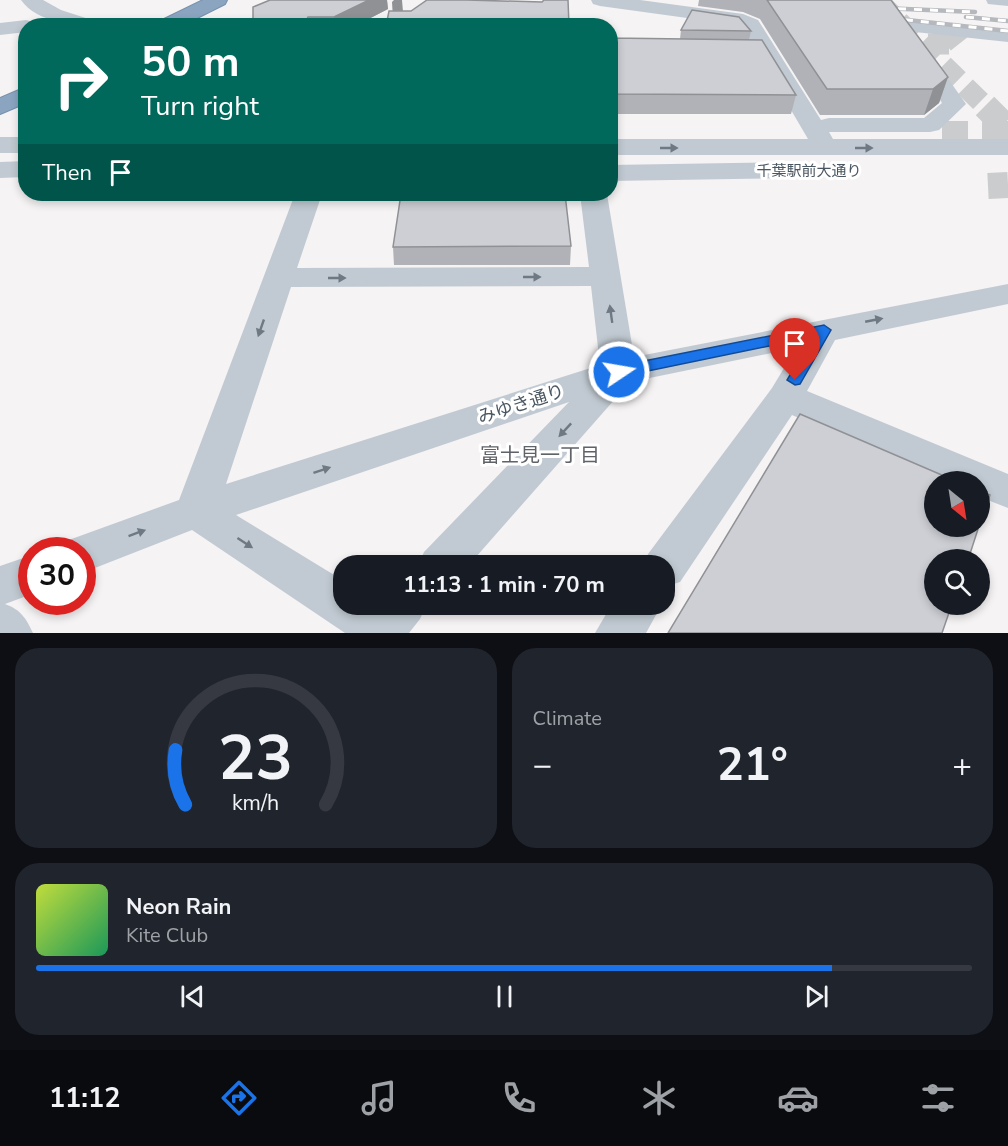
<!DOCTYPE html>
<meta charset="utf-8">
<style>
:root{--surface:#171b24;--page:#20242c;--text:#f1f3f6;--muted:#9ea1a6;--line:#363941;--accent:#1a73e8}
body{margin:0;font-family:"Nunito Sans","Noto Sans JP",sans-serif;background:var(--page);color:var(--text);height:100vh;display:flex;flex-direction:column;font-size:22px;white-space:nowrap}
*{box-sizing:border-box;margin:0}
p{font-size:20px;color:var(--muted)}
.icon{flex:none;width:33px;height:33px;fill:none;stroke:currentColor;stroke-width:2;stroke-linecap:round;stroke-linejoin:round}
.map{position:relative;height:633px;overflow:hidden}
.sheet{display:flex;flex-direction:column;gap:15px;padding:15px;background:#0d0f14;flex:1}
.sheet>*{flex:none}
.guide{position:absolute;left:18px;top:18px;width:600px;height:183px;border-radius:24px;box-shadow:0 3px 9px #0003;background:#00695c;color:#fff;overflow:hidden}
.needle{width:39px;rotate:150deg}
.buttons{position:absolute;left:924px;top:471px;display:grid;gap:12px}
.buttons a{display:grid;place-items:center;width:66px;height:66px;border-radius:50%;background:var(--surface);box-shadow:0 3px 9px #0003;font-size:30px}
.speed{position:absolute;left:18px;top:537px;display:flex;gap:12px;font-size:30px;font-weight:700;text-align:center}
.speed>*{display:grid;place-content:center;width:78px;height:78px;border-radius:50%;background:var(--surface);box-shadow:0 3px 9px #0003;line-height:1}
.speed .limit{border:9px solid #d22;background:#fff;color:#111}
.pin{position:absolute;display:grid;place-items:center;width:51px;height:51px;color:#fff;margin:-62px -26px;border-radius:50% 50% 50% 0;rotate:-45deg;box-shadow:0 0 6px #0007}
.pin .icon{rotate:45deg}
.me{position:absolute;width:66px;margin:-33px;rotate:78deg;stroke-linejoin:round;filter:drop-shadow(0 0 4px #0008)}
.turn{display:flex;align-items:center;gap:21px;height:126px;padding:0 24px;font-size:27px}
.turn .icon{width:78px;height:78px;stroke-width:2.5}
.turn b{display:block;font-size:42px;line-height:51px}
.then{display:flex;align-items:center;height:57px;padding:0 24px;background:#0003;gap:12px;font-size:22px}
.big{font-size:45px;font-weight:700;line-height:1.1}
.sheet .tile{flex:1;display:flex;flex-direction:column;justify-content:center;gap:9px;min-width:0;padding:0 21px;border-radius:24px;background:var(--page)}
.sheet .dial{align-items:center;gap:0}
.dial svg{height:156px;overflow:visible;fill:none;stroke:var(--line);stroke-width:7;stroke-linecap:round;text-anchor:middle}
.dial text{fill:var(--text);stroke:none}
.song{display:flex;align-items:center;gap:18px}
.cover{width:72px;height:72px;border-radius:9px;background:linear-gradient(135deg,hsl(70 70% 55%),hsl(150 70% 35%))}
.played{height:6px;border-radius:3px;background:linear-gradient(90deg,var(--accent) 85%,var(--line) 85%)}
.keys{display:flex;justify-content:space-around;direction:ltr}
.heat{display:flex;justify-content:space-between;align-items:center;font-size:33px;direction:ltr}
.sheet .tiles{flex:1;display:grid;gap:15px;grid-template-columns:1fr 1fr}
.tile:last-child{grid-column:span 2}
.trip{position:absolute;left:333px;top:555px;width:342px;height:60px;border-radius:24px;background:var(--surface);box-shadow:0 3px 9px #0003;font-weight:700;line-height:60px;text-align:center}
.menu{display:flex;height:96px;justify-content:space-around;align-items:center;background:#090b0e;color:var(--muted)}
.menu .icon{width:42px;height:42px}
.menu .on{color:var(--accent)}
.menu b{font-size:27px;color:var(--text)}
.map>svg:first-child{display:block}
.lines{fill:none;stroke-linecap:round;stroke-linejoin:round}
.minor-tunnel-far1{stroke:#caccce;stroke-width:21;stroke-dasharray:21 10;stroke-linecap:butt}
.minor-tunnel{stroke:#caccce;stroke-width:26;stroke-dasharray:26 14;stroke-linecap:butt}
.highway-casing{stroke:#7690ad;stroke-width:2}
.minor{fill:#c1cad2;fill-rule:evenodd}
.highway{fill:#8ba5c1;fill-rule:evenodd}
.rail-casing{stroke:#b5b8bd;stroke-width:4.5}
.rail{stroke:#fff;stroke-width:3;stroke-dasharray:8;stroke-linecap:butt}
.wall{fill:#b0b2b7}
.shaded-wall{fill:#909195}
.building{fill:#cdcfd5;stroke:#909195;stroke-width:1.5}
.oneway{fill:#6e7983}
.route{fill:#1a73e8;stroke:#114b97;stroke-width:1.5}
.labels{text-anchor:middle;dominant-baseline:central;stroke-width:6;stroke-linejoin:round;paint-order:stroke}
.far-street-label{font-size:15px;fill:#4a5661;stroke:#fff}
.street-label{font-size:18px;fill:#4a5661;stroke:#fff}
.neighbourhood-label{font-size:20px;fill:#5f6368;stroke:#fff}
</style>
<div class="map">
<svg width="1008" height="633" viewBox="0 0 1008 633">
<rect width="100%" height="100%" fill="#f5f3f3"/>
<g class="lines">
<path class="minor-tunnel-far1" d="M 877,0 L 987,108
M 928,44 L 959,44 L 947,29"/>
<path class="minor-tunnel" d="M 985,106 L 1008,129
M 942,134 L 1008,134
M 988,186 L 1008,185"/>
<g class="highway-casing">
<path id="highway" d="M 203,0 L 227,0 L 225,4 L 181,26 L 156,26 L 158,22 Z
M 26,87 L 26,103 L 0,114 L 0,98 Z"/>
</g>
<path class="minor" d="M 21,0 L 43,0 L 61,10 L 98,22 L 100,26 C 76,26 37,23 21,0 Z
M 591,0 L 640,0 L 743,14 L 758,20 L 821,120 L 829,118 L 924,118 L 942,103 L 890,25 L 893,21 L 900,19 L 1008,30 L 1008,42 L 915,32 L 966,104 L 939,130 L 930,132 L 829,132 L 833,139 L 1008,139 L 1008,155 L 610,155 L 610,139 L 808,139 L 743,28 L 738,25 L 600,6 L 593,4 Z
M 986,0 L 1008,0 L 1008,6 L 988,4 Z
M 26,20 L 33,22 L 35,26 L 26,26 L 26,32 L 0,35 L 0,23 Z
M 0,137 L 26,137 L 26,153 L 0,153 Z
M 26,161 L 26,177 L 0,178 L 0,162 Z
M 786,162 L 795,164 L 799,170 L 795,176 L 786,178 L 610,181 L 610,165 Z
M 295,194 L 322,194 L 297,268 L 589,267 L 580,194 L 607,194 L 634,357 L 1008,284 L 1008,304 L 835,340 L 807,391 L 1008,474 L 1008,508 L 980,497 L 980,482 L 943,482 L 792,415 L 680,582 L 664,587 L 664,566 L 643,566 L 648,554 L 772,388 L 796,348 L 630,382 L 468,566 L 418,566 L 424,552 L 569,402 L 236,515 L 344,581 L 344,604 L 427,604 L 420,619 L 409,633 L 345,633 L 192,530 L 82,573 L 82,550 L 62,550 L 66,541 L 179,500 ZM 591,286 L 600,365 L 226,484 L 291,287 Z
M 32,555 L 32,594 L 5,604 C 21,610 26,618 33,633 L 0,633 L 0,566 Z
M 612,604 L 662,604 L 646,633 L 595,633 Z"/>
<use href="#highway" class="highway"/>
<g class="rail-casing">
<path id="rail" d="M 882,8 L 975,12
M 966,17 L 1008,21
M 889,18 L 1008,31"/>
</g>
<use href="#rail" class="rail"/>
</g>
<path class="wall" d="M 270,0 L 387,0 L 388,9 L 355,26 L 253,26 L 253,22 Z
M 699,0 L 891,0 L 948,77 L 939,103 L 924,115 L 820,115 L 760,19 L 743,12 L 698,6 Z
M 681,30 L 751,31 L 749,40 L 796,95 L 791,114 L 610,114 L 610,37 L 611,38 L 680,39 Z
M 571,246 L 570,265 L 394,265 L 393,247 Z"/>
<path class="shaded-wall" d="M 369,0 L 387,0 L 388,9 L 355,26 L 335,26 L 334,17 Z
M 394,0 L 402,0 L 403,12 L 393,19 L 392,2 Z
M 308,17 L 309,26 L 307,26 L 306,21 Z
M 948,77 L 939,103 L 924,115 L 933,89 Z"/>
<path class="building" d="M 270,0 L 369,0 L 334,17 L 308,17 L 306,21 L 253,22 L 253,7 Z
M 427,0 L 466,0 L 542,2 L 544,0 L 568,0 L 569,26 L 386,26 L 389,11 L 411,11 Z
M 767,0 L 891,0 L 948,77 L 933,89 L 827,89 Z
M 692,10 L 739,17 L 751,31 L 681,30 Z
M 610,37 L 611,38 L 762,40 L 796,95 L 610,94 Z
M 401,194 L 565,194 L 571,246 L 393,247 Z
M 800,414 L 958,482 L 934,482 L 934,526 L 979,526 L 968,560 L 934,560 L 934,604 L 952,604 L 942,633 L 668,633 Z
M 980,491 L 990,495 L 980,526 Z"/>
<defs><path id="oneway-solid" d="M-6-.8H1V-3.2L6.5 0L1 3.2V.8H-6Z" transform="scale(1.5)"/></defs>
<g class="oneway">
<use href="#oneway-solid" transform="translate(669 148)"/>
<use href="#oneway-solid" transform="translate(864 148)"/>
<use href="#oneway-solid" transform="translate(532 277)"/>
<use href="#oneway-solid" transform="translate(337 278)"/>
<use href="#oneway-solid" transform="translate(611 314) rotate(-98)"/>
<use href="#oneway-solid" transform="translate(874 320) rotate(-11)"/>
<use href="#oneway-solid" transform="translate(261 328) rotate(109)"/>
<use href="#oneway-solid" transform="translate(565 430) rotate(133)"/>
<use href="#oneway-solid" transform="translate(322 470) rotate(-18)"/>
<use href="#oneway-solid" transform="translate(137 533) rotate(-20)"/>
<use href="#oneway-solid" transform="translate(245 543) rotate(33)"/>
</g>
<path class="route" d="M 824,325 L 831,330 L 800,384 L 795,385 L 787,380 L 813,337 L 619,377 L 611,372 L 619,366 Z"/>
<g class="labels">
<g class="far-street-label">
<text x="809" y="171">千葉駅前大通り</text>
</g>
<g class="street-label">
<text transform="translate(521 404) rotate(-18)">みゆき通り</text>
</g>
<g class="neighbourhood-label">
<text x="540" y="455">富士見一丁目</text>
</g>
</g>
</svg>
<div class="buttons">
<a><svg class="needle" viewBox="-14 -14 28 28"><path d="M0-13l5 13h-10z" fill="#e53935"/><path d="M0 13l5-13h-10z" fill="#9ea1a6"/></svg></a>
<a><svg class="icon" aria-label="search" viewBox="0 0 24 24"><circle cx="10" cy="10" r="6"/><path d="M15 15l6 6"/></svg></a>
</div>
<div class="speed"><div class="limit">30</div></div>
<div class="pin" style="left:795px;top:380px;background:#d93025"><svg class="icon" aria-label="arrive" viewBox="0 0 24 24"><path d="M6 21V4h12l-3 4 3 4H6"/></svg></div>
<svg class="me" style="left:619px;top:372px" viewBox="-20 -20 40 40"><circle r="17" fill="#1a73e8" stroke="#fff" stroke-width="3"/><path d="M0-11L8 9 0 5-8 9z" fill="#fff"/></svg>
<div class="trip">11:13 · 1 min · 70 m</div>
<div class="guide">
<div class="turn"><svg class="icon" aria-label="right" viewBox="0 0 24 24"><path d="M7 20v-9h11M14 6l5 5-5 5"/></svg><div><b>50 m</b>Turn right</div></div>
<div class="then">Then<svg class="icon" aria-label="arrive" viewBox="0 0 24 24"><path d="M6 21V4h12l-3 4 3 4H6"/></svg></div>
</div>
</div>
<section class="sheet">
<div class="tiles">
<div class="tile dial"><svg viewBox="0 0 100 80">
<path d="M14 69A42 42 0 1 1 86 69"/>
<path d="M14 69A42 42 0 0 1 9 41" stroke="#1a73e8"/>
<text x="50" y="56" font-size="32" font-weight="700">23</text>
<text x="50" y="72" font-size="11">km/h</text>
</svg></div>
<div class="tile"><p>Climate</p>
<div class="heat"><a>−</a><b class="big">21°</b><a>+</a></div>
</div>
<div class="tile">
<div class="song"><i class="cover"></i><div><b>Neon Rain</b><p>Kite Club</p></div></div>
<div class="played"></div>
<div class="keys"><svg class="icon" aria-label="previous" viewBox="0 0 24 24"><path d="M18 5L8 12l10 7zM5 5v14"/></svg><svg class="icon" aria-label="pause" viewBox="0 0 24 24"><path d="M8 5v14M16 5v14"/></svg><svg class="icon" aria-label="next" viewBox="0 0 24 24"><path d="M6 5l10 7-10 7zM19 5v14"/></svg></div>
</div>
</div>
</section>
<nav class="menu">
<b>11:12</b>
<svg class="icon on" aria-label="directions" viewBox="0 0 24 24"><path d="M12 3l9 9-9 9-9-9zM9 14v-3h6M13 9l2 2-2 2"/></svg>
<svg class="icon" aria-label="music" viewBox="0 0 24 24"><path d="M9 18V5l10-2v13"/><circle cx="6" cy="18" r="3"/><circle cx="16" cy="16" r="3"/></svg>
<svg class="icon" aria-label="phone" viewBox="0 0 24 24"><path d="M5 4h4l2 5-3 2q2 4 5 5l2-3 5 2v4C11 20 4 13 5 4z"/></svg>
<svg class="icon" aria-label="climate" viewBox="0 0 24 24"><path d="M12 3v18M4 7l16 10M4 17L20 7"/></svg>
<svg class="icon" aria-label="car" viewBox="0 0 24 24"><path d="M5 17H2v-5l4-1 3-4h7l3 4 3 1v5h-3M9 17h6M6 11h13"/><circle cx="7" cy="17" r="2"/><circle cx="17" cy="17" r="2"/></svg>
<svg class="icon" aria-label="filters" viewBox="0 0 24 24"><path d="M4 7h16M4 17h16"/><circle cx="9" cy="7" r="2"/><circle cx="15" cy="17" r="2"/></svg>
</nav>
